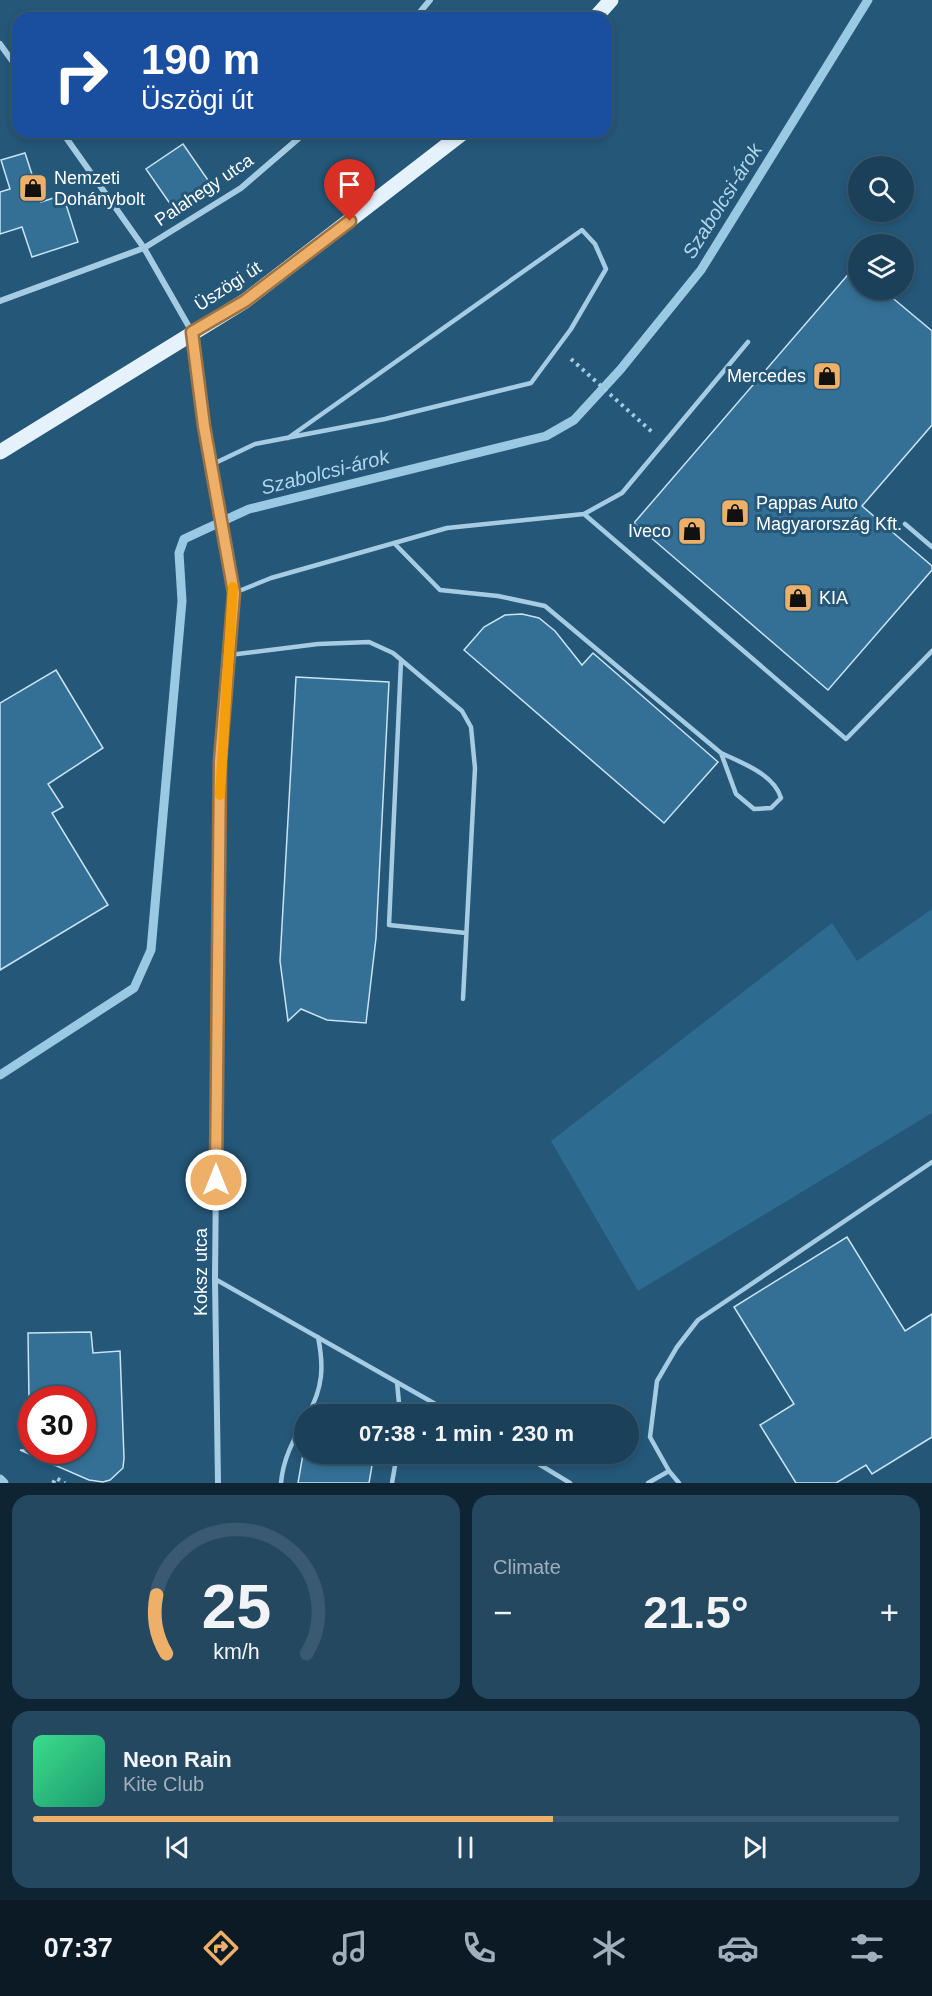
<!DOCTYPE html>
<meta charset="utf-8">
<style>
:root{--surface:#1b415a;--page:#244860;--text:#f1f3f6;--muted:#a0afbb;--line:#395a70;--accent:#eeb069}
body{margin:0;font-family:Arial,sans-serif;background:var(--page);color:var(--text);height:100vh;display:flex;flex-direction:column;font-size:22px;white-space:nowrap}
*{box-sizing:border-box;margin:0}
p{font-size:20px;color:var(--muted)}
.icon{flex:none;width:33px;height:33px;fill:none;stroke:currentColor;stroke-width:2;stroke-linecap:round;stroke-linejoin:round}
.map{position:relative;height:1483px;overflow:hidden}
.panel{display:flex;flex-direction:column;gap:12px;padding:12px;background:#0f2432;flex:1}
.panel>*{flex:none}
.banner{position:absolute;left:12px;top:12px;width:600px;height:126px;border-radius:18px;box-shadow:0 3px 9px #0003,0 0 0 2px var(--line);background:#1a4fa0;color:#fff;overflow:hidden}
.fabs{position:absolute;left:848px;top:156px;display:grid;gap:12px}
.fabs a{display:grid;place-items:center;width:66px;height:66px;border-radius:50%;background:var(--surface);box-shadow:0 3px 9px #0003,0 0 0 2px var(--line);font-size:30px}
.speed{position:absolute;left:18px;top:1386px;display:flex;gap:12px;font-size:30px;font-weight:700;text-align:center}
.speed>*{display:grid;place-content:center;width:78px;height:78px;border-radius:50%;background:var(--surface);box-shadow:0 3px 9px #0003,0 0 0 2px var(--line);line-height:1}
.speed .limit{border:9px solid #d22;background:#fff;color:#111}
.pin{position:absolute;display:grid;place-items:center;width:51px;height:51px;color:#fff;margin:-62px -26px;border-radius:50% 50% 50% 0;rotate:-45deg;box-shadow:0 0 6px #0007}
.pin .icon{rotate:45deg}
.me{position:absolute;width:66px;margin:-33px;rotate:0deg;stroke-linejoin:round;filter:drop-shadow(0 0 4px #0008)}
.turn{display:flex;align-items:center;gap:21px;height:126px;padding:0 30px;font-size:27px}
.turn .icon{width:78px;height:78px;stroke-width:2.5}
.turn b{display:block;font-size:42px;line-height:51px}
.big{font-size:45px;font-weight:700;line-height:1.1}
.panel .widget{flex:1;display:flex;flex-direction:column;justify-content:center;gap:9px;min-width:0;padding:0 21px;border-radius:18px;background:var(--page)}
.panel .dial{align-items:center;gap:0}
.dial svg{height:156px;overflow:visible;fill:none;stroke:var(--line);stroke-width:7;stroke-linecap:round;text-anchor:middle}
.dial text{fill:var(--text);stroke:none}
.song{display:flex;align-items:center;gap:18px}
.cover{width:72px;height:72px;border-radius:9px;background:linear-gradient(135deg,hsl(150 70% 55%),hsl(160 70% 35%))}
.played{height:6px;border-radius:3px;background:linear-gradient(90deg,var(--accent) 60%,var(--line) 60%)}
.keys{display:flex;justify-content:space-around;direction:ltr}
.heat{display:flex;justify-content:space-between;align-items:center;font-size:33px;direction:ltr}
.panel .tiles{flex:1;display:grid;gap:12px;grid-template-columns:1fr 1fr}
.widget:last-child{grid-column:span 2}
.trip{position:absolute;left:294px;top:1404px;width:345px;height:60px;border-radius:30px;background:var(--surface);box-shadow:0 3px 9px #0003,0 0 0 2px var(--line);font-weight:700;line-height:60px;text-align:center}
.dock{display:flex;height:96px;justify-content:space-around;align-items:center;background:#0b1a24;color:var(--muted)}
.dock .icon{width:42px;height:42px}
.dock .on{color:var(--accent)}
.dock b{font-size:27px;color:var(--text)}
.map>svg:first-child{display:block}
.green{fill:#2e6b90}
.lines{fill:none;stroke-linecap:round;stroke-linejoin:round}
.stream{stroke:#9ac9e4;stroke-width:9}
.building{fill:#347095;stroke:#c8e3f3;stroke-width:1.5}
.path{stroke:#a5cce3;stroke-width:4;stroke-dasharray:3 4.5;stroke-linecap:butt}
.service{stroke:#a5cce3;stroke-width:4.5}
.minor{stroke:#a5cce3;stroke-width:6}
.primary{stroke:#e5f2fc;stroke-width:15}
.route-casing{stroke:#9b7244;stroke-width:15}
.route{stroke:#eeb069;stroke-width:10}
.slow{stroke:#f59e0b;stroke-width:10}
.labels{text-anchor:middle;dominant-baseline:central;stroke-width:6;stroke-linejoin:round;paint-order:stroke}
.poi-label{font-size:18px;fill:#fff;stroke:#245778;text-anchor:start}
.street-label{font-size:18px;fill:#fff;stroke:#245778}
.water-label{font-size:20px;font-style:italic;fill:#b0d6ec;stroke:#245778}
</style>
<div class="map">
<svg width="932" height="1483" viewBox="0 0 932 1483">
<rect width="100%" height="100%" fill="#245778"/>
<path class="green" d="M 932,909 L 932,1113 L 638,1291 L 551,1141 L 832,923 L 857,961 Z"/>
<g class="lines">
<path class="stream" d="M 0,1075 L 134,988 L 151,950 L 182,601 L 179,553 L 184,539 L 249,509 L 546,436 L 574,420 L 620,370 L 701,270 L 868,0
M 0,1479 L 4,1483"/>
</g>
<path class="building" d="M 183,144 L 210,183 L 173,208 L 146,169 Z
M 25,153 L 41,202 L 63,195 L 78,242 L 32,257 L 22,227 L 0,234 L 0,192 L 10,189 L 1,160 Z
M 858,263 L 858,290 L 883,290 L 932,331 L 932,425 L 862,506 L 932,566 L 932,570 L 828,690 L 634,523 Z
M 522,614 L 539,618 L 555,631 L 582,665 L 593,653 L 718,762 L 664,823 L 464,650 L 484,627 L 505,615 Z
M 56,670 L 103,748 L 48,784 L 63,807 L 52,813 L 108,905 L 0,970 L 0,703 Z
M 296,677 L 389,682 L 376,938 L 366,1023 L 327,1020 L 301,1009 L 288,1021 L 280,961 Z
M 847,1237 L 905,1331 L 932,1314 L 932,1437 L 872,1474 L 866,1465 L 836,1483 L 796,1483 L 760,1425 L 794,1404 L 734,1307 Z
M 91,1332 L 93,1353 L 120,1351 L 124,1458 L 123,1468 L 110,1480 L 103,1482 L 89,1480 L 20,1450 L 82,1450 L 82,1400 L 29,1400 L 28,1333 Z
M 303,1454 L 374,1454 L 369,1483 L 298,1483 Z"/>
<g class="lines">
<path class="path" d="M 571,359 L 652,432
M 53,1483 L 56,1478 L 65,1483"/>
<path class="service" d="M 193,336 L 204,426
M 211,465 L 255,444 L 385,419 L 531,383 L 571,329 L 606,269 L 595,244 L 582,230 L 288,438
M 584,514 L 846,739 L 932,651
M 905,524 L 932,547
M 394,543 L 440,590 L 498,596 L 545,606 L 721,753 C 742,763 774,774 781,798 L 771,808 L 754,809 L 736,794 L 721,753
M 234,593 L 271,578 L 447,528 L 584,514 L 622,493 L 748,342
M 229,655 L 318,644 L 369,642 L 393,653 L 462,711 L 471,727 L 475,768 L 463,999
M 401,661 L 389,925 L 466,933
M 215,1279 L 453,1414
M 397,1382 L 400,1414
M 308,1414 C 323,1388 324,1366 318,1337
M 522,1454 L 570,1483
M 281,1483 C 283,1459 293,1441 304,1421
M 392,1483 L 397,1454
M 648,1483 L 669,1471
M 679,1483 L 669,1471 L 650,1437 L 657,1381 L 677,1347 L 698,1320 L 932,1162"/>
<path class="minor" d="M 415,18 L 430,0
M 0,44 L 18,69
M 62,132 L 144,248 L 192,332
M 0,301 L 144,248 L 241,188 L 306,132
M 204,426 L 234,593 L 220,761 L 215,1279 L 218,1483"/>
<path class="primary" d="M 595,18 L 611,0
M 0,452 L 245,301 L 464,132"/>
</g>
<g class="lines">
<g class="route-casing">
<path id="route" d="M 216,1180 L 220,761 L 234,593 L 204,426 L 192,332 L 245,301 L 350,221"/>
</g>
<use href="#route" class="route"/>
<path class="slow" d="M 220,795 L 233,587"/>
</g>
<defs>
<g id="shop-square" transform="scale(1.5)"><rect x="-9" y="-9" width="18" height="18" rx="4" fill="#eeb069" stroke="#245778"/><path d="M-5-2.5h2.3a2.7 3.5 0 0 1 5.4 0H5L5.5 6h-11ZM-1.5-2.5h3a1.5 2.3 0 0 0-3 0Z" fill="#111"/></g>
</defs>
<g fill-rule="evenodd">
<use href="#shop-square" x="33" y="188"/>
<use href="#shop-square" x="827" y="376"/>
<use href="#shop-square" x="735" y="513"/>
<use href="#shop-square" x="692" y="531"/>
<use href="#shop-square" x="798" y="598"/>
</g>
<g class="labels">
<g class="poi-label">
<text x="54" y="178">Nemzeti<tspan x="54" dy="21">Dohánybolt</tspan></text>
<text x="806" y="376" text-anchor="end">Mercedes</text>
<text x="756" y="503">Pappas Auto<tspan x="756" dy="21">Magyarország Kft.</tspan></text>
<text x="671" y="531" text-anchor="end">Iveco</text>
<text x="819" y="598">KIA</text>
</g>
<g class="street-label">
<text transform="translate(204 190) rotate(-34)">Palahegy utca</text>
<text transform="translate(228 286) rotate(-33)">Üszögi út</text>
<text transform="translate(201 1272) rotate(-90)">Koksz utca</text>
</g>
<g class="water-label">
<text transform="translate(722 201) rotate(-58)">Szabolcsi-árok</text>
<text transform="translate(325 472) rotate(-14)">Szabolcsi-árok</text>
</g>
</g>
</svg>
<div class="fabs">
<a><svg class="icon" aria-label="search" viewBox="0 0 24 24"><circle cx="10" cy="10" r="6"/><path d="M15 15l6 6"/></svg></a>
<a><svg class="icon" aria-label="layers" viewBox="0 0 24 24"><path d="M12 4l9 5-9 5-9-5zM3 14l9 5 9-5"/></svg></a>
</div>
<div class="speed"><div class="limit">30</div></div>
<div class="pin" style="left:350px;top:221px;background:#d93025"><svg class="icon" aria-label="arrive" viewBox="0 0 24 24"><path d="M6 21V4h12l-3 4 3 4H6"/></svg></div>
<svg class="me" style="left:216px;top:1180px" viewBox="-20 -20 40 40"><circle r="17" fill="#eeb069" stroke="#fff" stroke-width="3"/><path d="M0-11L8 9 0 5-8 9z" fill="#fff"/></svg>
<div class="trip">07:38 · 1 min · 230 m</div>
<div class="banner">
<div class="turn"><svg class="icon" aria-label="right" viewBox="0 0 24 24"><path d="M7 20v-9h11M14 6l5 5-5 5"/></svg><div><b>190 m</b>Üszögi út</div></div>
</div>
</div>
<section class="panel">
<div class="tiles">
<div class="widget dial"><svg viewBox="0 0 100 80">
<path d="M14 69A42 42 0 1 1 86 69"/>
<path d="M14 69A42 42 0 0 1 9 39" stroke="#eeb069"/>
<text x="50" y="56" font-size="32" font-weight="700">25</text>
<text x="50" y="72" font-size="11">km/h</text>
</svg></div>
<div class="widget"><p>Climate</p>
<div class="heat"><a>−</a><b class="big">21.5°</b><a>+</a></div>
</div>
<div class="widget">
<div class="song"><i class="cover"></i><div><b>Neon Rain</b><p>Kite Club</p></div></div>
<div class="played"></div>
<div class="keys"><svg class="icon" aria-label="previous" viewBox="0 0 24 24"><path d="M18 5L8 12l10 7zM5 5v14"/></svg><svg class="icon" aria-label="pause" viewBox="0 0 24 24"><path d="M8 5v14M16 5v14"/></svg><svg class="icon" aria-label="next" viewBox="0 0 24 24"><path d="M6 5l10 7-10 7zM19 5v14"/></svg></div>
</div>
</div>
</section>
<nav class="dock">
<b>07:37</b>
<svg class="icon on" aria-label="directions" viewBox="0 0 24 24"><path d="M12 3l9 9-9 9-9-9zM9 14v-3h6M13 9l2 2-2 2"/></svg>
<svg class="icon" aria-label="music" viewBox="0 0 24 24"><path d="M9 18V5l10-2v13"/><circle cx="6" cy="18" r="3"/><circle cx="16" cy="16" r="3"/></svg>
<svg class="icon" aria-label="phone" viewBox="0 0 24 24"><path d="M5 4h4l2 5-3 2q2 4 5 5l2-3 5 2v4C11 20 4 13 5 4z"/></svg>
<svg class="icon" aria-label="climate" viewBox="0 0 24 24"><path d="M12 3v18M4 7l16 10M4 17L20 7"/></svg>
<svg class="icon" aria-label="car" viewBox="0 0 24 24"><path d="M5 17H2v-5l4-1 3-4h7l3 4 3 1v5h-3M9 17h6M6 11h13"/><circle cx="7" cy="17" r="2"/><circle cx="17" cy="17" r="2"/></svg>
<svg class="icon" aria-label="filters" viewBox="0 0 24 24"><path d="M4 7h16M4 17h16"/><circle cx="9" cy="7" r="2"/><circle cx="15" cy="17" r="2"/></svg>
</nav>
